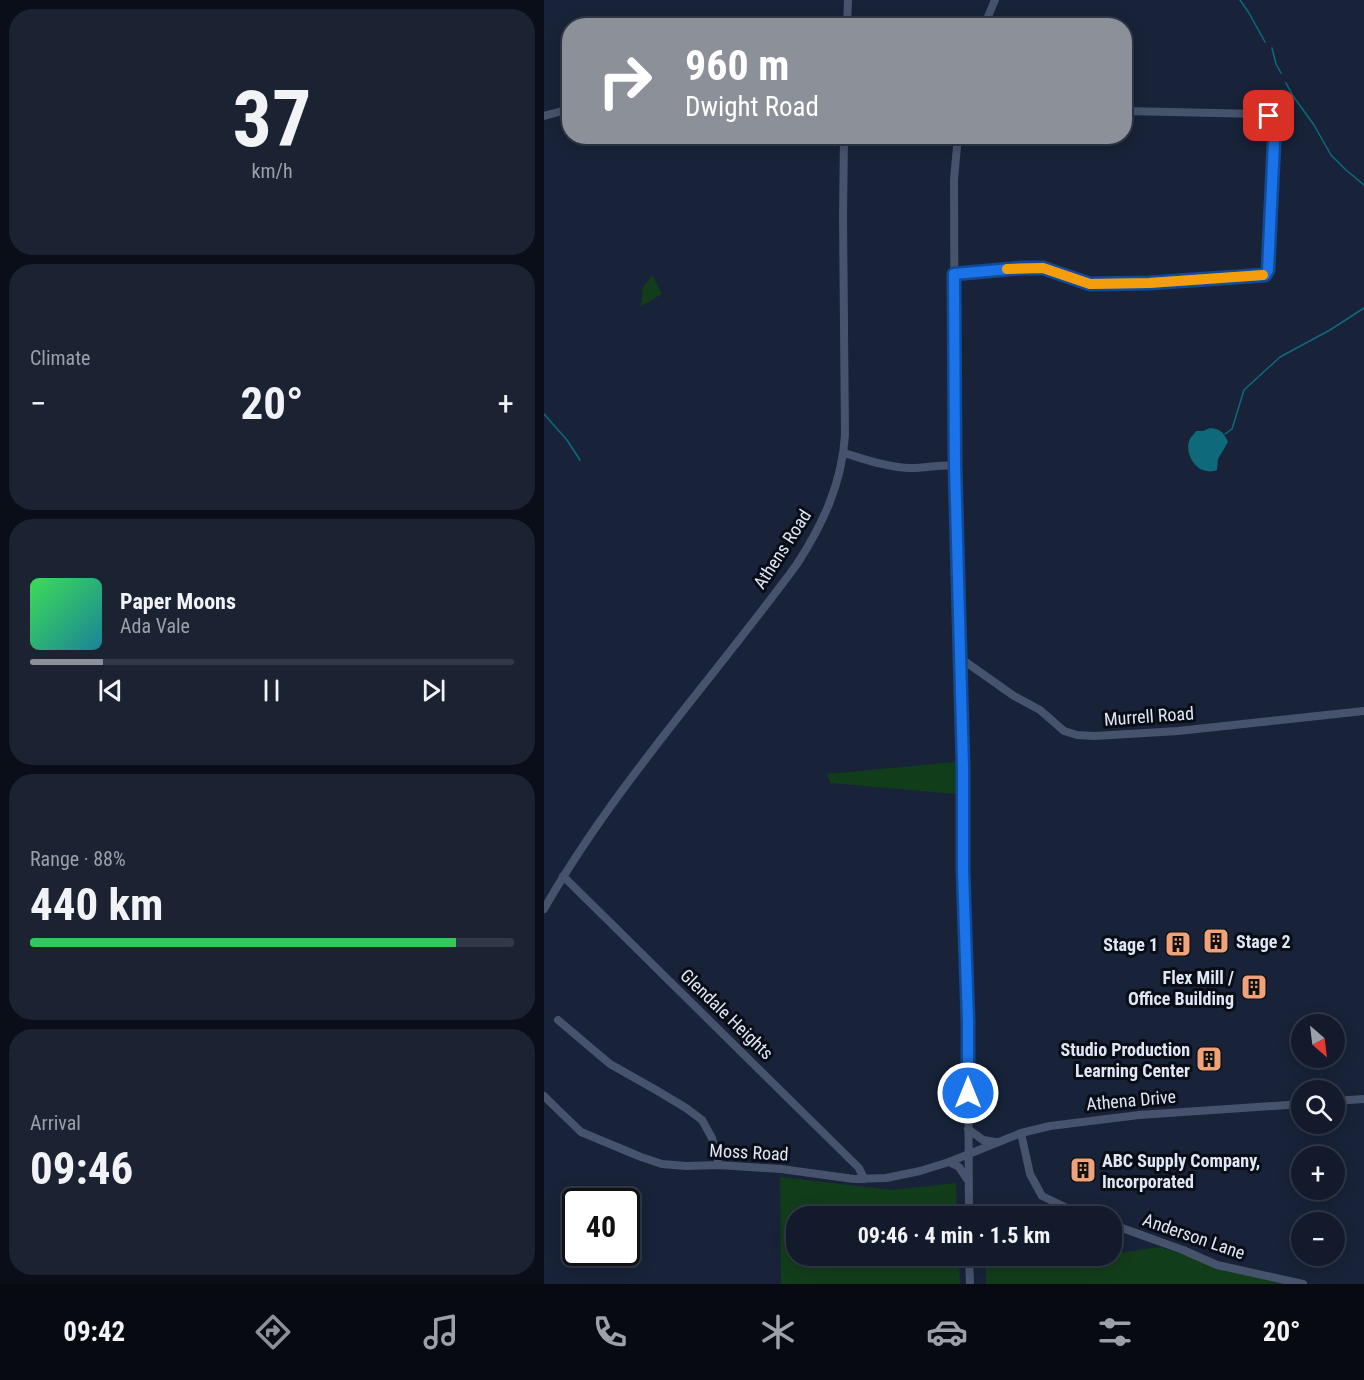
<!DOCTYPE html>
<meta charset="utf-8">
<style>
:root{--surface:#121a2b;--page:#1b2333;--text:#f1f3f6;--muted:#9ca1a9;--line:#313847;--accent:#8c9099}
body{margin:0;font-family:"Roboto Condensed",sans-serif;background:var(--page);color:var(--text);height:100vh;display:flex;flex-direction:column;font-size:22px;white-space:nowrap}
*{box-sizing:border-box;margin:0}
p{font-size:20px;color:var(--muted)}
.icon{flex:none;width:33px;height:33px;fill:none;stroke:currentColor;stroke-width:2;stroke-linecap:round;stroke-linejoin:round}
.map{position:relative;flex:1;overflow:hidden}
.side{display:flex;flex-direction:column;gap:9px;padding:9px;background:#0a0e18;width:544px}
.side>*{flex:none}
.guide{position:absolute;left:18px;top:18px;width:570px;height:126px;border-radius:24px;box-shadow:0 3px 15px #0003,0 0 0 2px var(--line);background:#8c9099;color:#fff;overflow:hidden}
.needle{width:39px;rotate:152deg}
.controls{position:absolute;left:747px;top:1014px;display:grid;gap:12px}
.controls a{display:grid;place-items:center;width:54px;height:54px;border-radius:50%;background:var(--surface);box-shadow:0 3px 15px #0003,0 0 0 2px var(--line);font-size:30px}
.speed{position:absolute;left:18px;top:1188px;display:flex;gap:12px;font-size:30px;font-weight:700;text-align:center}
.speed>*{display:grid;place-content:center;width:78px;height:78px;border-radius:50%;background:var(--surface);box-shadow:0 3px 15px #0003,0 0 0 2px var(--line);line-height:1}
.speed .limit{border:3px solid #111;border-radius:9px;background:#fff;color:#111}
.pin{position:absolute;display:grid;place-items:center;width:51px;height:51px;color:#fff;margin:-26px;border-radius:12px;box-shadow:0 3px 9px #0006}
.me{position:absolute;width:66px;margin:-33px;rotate:0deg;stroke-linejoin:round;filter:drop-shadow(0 0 4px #0008)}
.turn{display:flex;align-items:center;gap:21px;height:126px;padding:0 24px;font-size:27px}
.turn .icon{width:78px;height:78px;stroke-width:2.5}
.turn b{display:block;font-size:42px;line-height:51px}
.big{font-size:45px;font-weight:700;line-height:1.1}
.side .tile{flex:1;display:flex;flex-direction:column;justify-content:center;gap:9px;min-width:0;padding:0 21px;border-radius:24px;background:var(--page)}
.side .dial{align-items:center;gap:0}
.dial b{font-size:78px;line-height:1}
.song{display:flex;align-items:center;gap:18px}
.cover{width:72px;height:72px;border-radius:9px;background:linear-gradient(135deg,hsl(130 70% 55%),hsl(190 70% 35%))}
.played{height:6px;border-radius:3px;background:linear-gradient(90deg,var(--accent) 15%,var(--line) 15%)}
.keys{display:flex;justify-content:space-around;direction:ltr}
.heat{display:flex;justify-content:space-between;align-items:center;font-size:33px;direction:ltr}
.charge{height:9px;border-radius:4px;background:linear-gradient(90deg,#34c759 88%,var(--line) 0)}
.trip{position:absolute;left:242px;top:1206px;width:336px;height:60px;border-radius:24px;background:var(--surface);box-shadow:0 3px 15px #0003,0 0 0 2px var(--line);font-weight:700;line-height:60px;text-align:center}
.menu{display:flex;height:96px;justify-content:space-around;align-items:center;background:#070a11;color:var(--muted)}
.menu .icon{width:42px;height:42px}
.menu .on{color:var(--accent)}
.menu b{font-size:27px;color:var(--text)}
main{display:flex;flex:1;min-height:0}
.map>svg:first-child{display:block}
.green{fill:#123d1b}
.water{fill:#0e6a7a}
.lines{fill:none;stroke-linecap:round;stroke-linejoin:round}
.stream{stroke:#0e6a7a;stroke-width:1.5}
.minor{stroke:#47536c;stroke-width:8}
.route-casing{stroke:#114b97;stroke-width:15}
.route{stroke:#1a73e8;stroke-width:10}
.slow{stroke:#f59e0b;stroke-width:10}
.labels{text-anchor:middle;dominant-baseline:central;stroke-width:6;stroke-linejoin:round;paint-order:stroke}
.street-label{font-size:18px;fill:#dfe7f6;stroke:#080d16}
.poi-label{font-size:18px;font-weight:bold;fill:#dfe7f6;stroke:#080d16;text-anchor:end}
</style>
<main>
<section class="side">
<div class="tile dial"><b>37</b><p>km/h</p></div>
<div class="tile"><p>Climate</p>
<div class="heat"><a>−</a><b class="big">20°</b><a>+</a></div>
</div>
<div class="tile">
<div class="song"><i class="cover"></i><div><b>Paper Moons</b><p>Ada Vale</p></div></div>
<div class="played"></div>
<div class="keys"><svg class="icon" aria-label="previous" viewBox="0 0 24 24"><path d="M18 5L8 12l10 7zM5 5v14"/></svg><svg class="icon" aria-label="pause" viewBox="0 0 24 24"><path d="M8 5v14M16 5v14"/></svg><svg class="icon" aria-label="next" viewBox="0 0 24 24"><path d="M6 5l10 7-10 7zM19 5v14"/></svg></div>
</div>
<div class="tile"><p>Range · 88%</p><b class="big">440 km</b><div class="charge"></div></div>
<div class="tile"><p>Arrival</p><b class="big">09:46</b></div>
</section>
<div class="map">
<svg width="820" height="1284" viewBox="0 0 820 1284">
<rect width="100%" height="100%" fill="#182339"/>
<path class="green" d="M 108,275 L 118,294 L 97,306 L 99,288 Z
M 412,762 L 413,794 L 286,783 L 283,774 Z
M 236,1177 L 348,1190 L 412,1183 L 413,1216 L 252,1216 L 252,1256 L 415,1256 L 416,1284 L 237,1284 Z
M 616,1247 L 693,1272 L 743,1284 L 442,1284 L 442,1256 L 528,1256 L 533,1259 L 555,1256 L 567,1256 L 567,1254 Z"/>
<path class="water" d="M 666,428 C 677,429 680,433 684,442 L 674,459 L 673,470 C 670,471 667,472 663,471 C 650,470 640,451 646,439 C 646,438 651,433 652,431 L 659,431 Z"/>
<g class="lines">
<path class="stream" d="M 696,0 L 705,13 L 721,42
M 728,48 L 732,64 L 737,73
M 742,83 L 749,96 L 770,125 L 787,155 L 802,170 L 820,185
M 0,414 L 23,440 L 36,460
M 681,434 L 688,429 L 700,390 L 736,357 L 786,330 L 820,308"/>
<path class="minor" d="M 303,26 L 304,0
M 440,26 L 451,0
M 0,116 L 26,109
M 414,136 L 410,179 L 411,466 L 419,767 L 419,871 L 424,1023 L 425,1216
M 410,274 L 477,268 L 499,268 L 546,283 L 605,283 L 721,275 L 724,271 L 731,121 L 725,116 L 716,114 L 580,111
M 300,453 C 320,459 342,467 364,468 C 380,469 395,464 411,466
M 416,658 L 470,696 L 496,710 L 520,731 L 533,735 L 551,736 L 634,731 L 820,711
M 19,876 L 315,1168 L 320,1179
M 0,909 C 71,785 169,679 253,564 C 279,524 298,483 301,435 L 299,217 L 300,136
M 14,1020 L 66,1064 L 112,1090 L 142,1108 L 158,1120 L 168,1138 L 175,1165
M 0,1096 L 37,1132 L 97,1157 L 118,1164 L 142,1166 L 175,1165 L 237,1169 L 310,1179 L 342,1178 L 376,1171 L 405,1162 L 477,1133 L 506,1126 L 595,1115 L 758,1104
M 790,1101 L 820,1099
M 424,1129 L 439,1140 L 452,1142
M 477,1133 L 486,1174 L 498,1196 L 525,1209 L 545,1216
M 405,1162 L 415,1167 L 423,1179
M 567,1224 L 639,1250 L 673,1265 L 759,1284
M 425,1256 L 426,1284"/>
</g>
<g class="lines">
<g class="route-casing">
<path id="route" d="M 424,1093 L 424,1021 L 419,871 L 419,767 L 411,465 L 410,274 L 477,268 L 499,268 L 546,284 L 605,283 L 721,275 L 724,270 L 731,121 L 725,116"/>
</g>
<use href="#route" class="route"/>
<path class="slow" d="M 463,269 L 499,268 L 546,284 L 605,283 L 719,275"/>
</g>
<defs>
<g id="building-square" transform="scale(1.35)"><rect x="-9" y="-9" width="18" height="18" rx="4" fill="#f0a279" stroke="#080d16"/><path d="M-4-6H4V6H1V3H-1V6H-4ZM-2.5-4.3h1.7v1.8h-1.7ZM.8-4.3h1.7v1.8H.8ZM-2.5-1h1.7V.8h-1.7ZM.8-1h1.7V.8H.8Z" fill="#111"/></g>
</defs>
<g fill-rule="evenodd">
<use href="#building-square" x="672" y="941"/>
<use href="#building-square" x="634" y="944"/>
<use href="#building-square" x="710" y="987"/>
<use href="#building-square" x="665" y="1059"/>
<use href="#building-square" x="539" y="1170"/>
</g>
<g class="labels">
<g class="street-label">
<text transform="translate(238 549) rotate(-57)">Athens Road</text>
<text transform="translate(605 716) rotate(-4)">Murrell Road</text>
<text transform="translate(183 1014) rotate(44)">Glendale Heights</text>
<text transform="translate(587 1100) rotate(-5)">Athena Drive</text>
<text transform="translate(205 1152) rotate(3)">Moss Road</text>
<text transform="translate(650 1236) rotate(19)">Anderson Lane</text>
</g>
<g class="poi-label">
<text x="692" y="941" text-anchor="start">Stage 2</text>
<text x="614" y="944">Stage 1</text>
<text x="690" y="977">Flex Mill /<tspan x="690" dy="21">Office Building</tspan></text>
<text x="646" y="1049">Studio Production<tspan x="646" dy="21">Learning Center</tspan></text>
<text x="558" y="1160" text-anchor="start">ABC Supply Company,<tspan x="558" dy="21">Incorporated</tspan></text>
</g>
</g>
</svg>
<div class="controls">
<a><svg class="needle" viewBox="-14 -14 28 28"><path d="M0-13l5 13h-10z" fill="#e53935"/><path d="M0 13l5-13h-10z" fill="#9ca1a9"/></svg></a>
<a><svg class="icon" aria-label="search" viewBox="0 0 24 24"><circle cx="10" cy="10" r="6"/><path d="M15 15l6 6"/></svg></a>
<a>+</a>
<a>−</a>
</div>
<div class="speed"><div class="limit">40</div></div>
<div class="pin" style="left:725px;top:116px;background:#d93025"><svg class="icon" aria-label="arrive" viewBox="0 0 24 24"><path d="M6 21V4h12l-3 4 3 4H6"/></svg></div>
<svg class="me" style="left:424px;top:1093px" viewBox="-20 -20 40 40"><circle r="17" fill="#1a73e8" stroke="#fff" stroke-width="3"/><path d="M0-11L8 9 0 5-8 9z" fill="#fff"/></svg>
<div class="trip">09:46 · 4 min · 1.5 km</div>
<div class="guide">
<div class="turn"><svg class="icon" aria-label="right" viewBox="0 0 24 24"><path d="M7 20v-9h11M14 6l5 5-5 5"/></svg><div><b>960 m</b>Dwight Road</div></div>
</div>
</div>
</main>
<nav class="menu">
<b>09:42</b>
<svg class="icon on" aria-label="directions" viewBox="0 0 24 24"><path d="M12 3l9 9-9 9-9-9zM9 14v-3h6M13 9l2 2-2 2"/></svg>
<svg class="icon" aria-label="music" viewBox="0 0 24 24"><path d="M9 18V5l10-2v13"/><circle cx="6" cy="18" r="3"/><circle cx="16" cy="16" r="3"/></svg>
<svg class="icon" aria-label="phone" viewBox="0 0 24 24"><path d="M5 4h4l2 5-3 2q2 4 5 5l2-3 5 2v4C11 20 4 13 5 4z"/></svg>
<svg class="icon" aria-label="climate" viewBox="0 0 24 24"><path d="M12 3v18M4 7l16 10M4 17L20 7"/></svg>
<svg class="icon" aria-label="car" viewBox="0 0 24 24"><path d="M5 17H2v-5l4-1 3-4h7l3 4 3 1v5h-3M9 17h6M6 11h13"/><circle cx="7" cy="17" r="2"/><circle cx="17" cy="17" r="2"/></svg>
<svg class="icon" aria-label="filters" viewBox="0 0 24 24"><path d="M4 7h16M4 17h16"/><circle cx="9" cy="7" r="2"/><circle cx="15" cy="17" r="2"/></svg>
<b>20°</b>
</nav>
